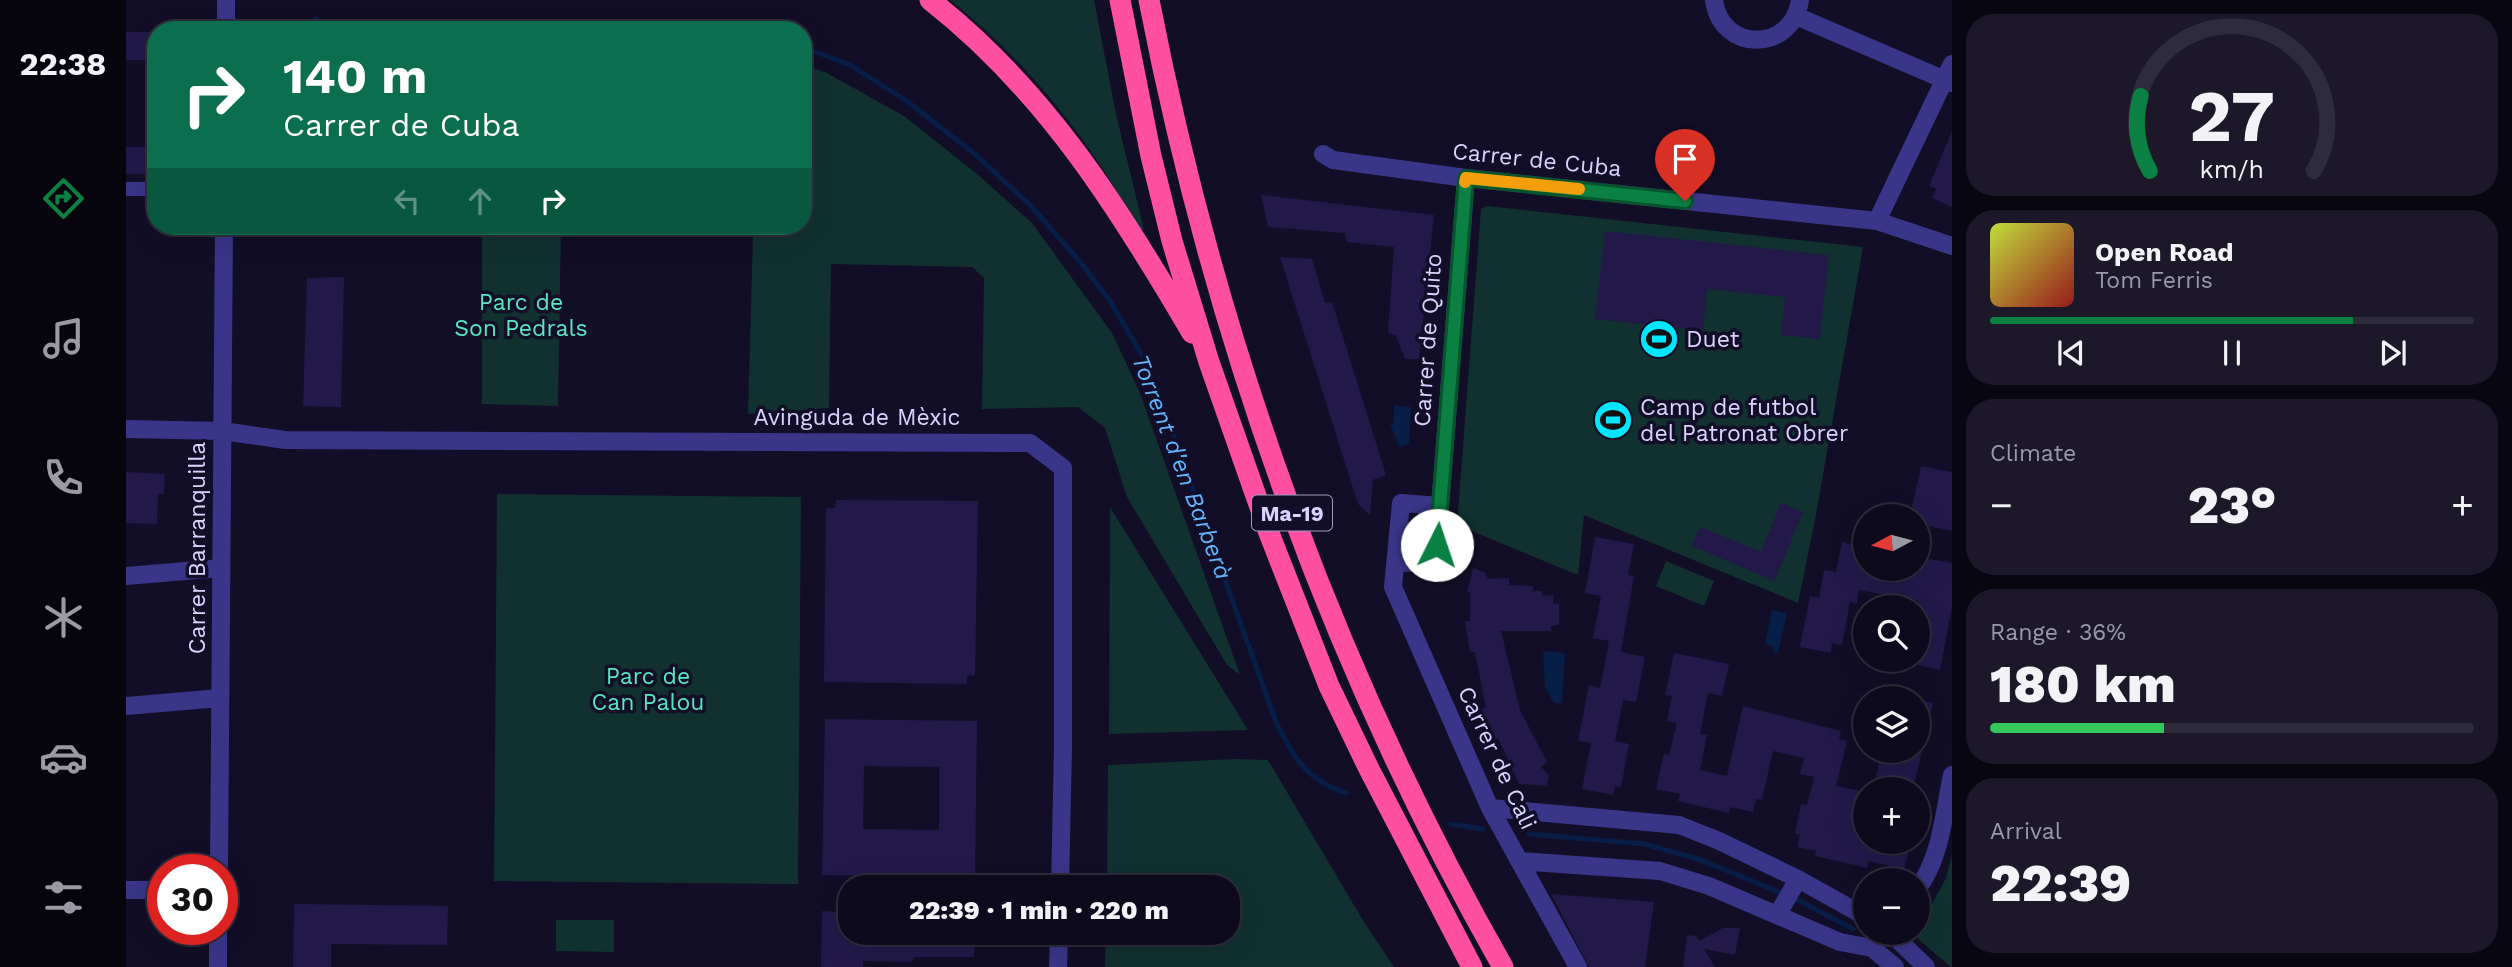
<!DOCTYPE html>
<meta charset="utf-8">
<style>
:root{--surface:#0e0a1d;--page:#1c182a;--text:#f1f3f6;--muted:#9b9aa4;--line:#2e2b3b;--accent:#0b8043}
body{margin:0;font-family:"Work Sans",sans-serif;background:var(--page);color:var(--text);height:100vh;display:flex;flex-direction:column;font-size:26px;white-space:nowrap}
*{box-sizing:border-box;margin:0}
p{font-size:23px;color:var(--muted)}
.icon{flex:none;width:38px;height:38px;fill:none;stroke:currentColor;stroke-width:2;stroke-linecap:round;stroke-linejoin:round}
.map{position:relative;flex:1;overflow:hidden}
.sheet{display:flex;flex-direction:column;gap:14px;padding:14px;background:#080610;width:560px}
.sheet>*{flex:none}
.guide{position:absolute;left:21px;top:21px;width:665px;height:214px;border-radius:28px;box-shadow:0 7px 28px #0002,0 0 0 2px var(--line);background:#0b6e4f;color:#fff;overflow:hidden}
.needle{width:46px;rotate:263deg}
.controls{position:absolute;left:1727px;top:504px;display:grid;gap:14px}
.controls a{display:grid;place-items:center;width:77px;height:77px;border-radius:50%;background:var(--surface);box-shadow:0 7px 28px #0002,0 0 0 2px var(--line);font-size:35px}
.speed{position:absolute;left:21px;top:854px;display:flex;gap:14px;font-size:35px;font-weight:700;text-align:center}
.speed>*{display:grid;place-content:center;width:91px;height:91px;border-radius:50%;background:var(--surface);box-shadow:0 7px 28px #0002,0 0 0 2px var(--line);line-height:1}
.speed .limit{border:10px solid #d22;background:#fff;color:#111}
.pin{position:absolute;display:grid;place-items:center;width:60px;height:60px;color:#fff;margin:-72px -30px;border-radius:50% 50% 50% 0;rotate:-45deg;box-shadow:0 0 7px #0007}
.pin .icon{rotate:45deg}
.me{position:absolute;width:77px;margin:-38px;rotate:4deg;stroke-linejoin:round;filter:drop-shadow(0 0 5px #0008)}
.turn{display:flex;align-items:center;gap:24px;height:147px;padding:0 21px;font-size:32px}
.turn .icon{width:91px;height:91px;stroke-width:2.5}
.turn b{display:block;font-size:49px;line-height:60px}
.lanes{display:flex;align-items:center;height:66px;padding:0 21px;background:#0003;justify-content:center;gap:35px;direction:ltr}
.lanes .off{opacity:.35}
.big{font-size:52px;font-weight:800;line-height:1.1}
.sheet .widget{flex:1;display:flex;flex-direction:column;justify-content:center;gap:10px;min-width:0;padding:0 24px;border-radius:28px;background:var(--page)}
.sheet .dial{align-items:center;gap:0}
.dial svg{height:182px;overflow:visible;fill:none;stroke:var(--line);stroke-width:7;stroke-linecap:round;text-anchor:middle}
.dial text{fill:var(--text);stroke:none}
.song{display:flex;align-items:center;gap:21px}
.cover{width:84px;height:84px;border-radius:10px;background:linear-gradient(135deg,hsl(70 70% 55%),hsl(0 70% 35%))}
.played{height:7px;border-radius:4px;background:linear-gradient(90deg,var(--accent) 75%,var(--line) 75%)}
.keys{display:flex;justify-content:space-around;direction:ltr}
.heat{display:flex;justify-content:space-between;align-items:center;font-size:38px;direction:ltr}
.charge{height:10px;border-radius:5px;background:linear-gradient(90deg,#34c759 36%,var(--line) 0)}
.trip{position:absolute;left:712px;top:875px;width:402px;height:70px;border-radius:28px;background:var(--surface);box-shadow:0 7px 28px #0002,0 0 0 2px var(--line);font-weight:800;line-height:70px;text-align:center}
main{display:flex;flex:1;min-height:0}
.dock{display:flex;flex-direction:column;width:126px;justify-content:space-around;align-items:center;background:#06040c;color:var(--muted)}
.dock .icon{width:49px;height:49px}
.dock .active{color:var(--accent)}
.dock b{font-size:32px;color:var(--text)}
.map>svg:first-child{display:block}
.green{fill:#103130}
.water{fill:#071e47}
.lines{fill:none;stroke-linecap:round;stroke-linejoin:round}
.stream{stroke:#071e47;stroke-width:5}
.building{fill:#221949;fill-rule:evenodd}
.pedestrian{stroke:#393689;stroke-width:14}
.minor{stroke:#393689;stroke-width:18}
.tertiary{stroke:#393689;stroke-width:18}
.motorway{stroke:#ff4fa3;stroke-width:21}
.route-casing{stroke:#07532c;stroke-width:18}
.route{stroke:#0b8043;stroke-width:12}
.slow{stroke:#f59e0b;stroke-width:12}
.labels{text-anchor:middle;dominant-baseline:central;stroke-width:7;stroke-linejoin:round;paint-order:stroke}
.shield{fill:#120e27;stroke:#9d99be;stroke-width:2}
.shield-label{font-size:21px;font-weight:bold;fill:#d9d4ff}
.street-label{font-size:23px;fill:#d9d4ff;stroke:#120e27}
.park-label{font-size:23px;fill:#58e7c3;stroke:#120e27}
.poi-label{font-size:23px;fill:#d9d4ff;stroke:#120e27;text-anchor:start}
.water-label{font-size:24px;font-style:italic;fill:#62b6ff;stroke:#120e27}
</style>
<main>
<nav class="dock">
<b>22:38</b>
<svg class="icon active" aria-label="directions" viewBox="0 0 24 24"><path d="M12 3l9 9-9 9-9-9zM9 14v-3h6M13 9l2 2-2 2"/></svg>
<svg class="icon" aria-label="music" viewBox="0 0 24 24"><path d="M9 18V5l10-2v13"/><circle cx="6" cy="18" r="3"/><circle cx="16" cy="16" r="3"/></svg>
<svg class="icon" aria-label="phone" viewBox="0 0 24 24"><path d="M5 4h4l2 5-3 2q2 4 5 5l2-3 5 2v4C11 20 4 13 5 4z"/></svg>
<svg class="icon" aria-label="climate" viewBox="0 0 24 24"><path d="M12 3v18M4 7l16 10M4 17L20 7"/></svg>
<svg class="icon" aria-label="car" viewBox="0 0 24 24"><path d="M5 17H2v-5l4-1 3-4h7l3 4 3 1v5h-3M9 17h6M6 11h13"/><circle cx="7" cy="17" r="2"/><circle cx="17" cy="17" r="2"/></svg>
<svg class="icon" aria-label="filters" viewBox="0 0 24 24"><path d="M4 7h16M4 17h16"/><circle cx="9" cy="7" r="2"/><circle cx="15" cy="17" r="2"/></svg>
</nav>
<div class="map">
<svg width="1826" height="967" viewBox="0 0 1826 967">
<rect width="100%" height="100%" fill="#120e27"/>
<path class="green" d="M 824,0 L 968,0 L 990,114 L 1018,230 L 1013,231 C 968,144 901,61 824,0 Z
M 677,65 L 699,72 L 778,116 L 851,174 L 906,223 L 986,333 L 1014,393 L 1114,675 L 1101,665 L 1001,497 L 979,428 L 952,407 L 856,409 L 858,278 L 846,267 L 705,264 L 703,408 L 622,414 L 627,235 L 484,237 L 485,226 L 677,226 Z
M 1361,206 L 1737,247 L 1689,520 L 1672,603 L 1458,515 L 1452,575 L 1331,525 L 1355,209 Z
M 356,226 L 435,226 L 432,406 L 356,404 Z
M 371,494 L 675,497 L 672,884 L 368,881 Z
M 984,507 L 1122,730 L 983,734 Z
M 1540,561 L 1588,581 L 1578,606 L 1530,586 Z
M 1109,759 L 1142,760 L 1238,922 L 1268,967 L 979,967 L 980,933 L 1102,933 L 1102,887 L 981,887 L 982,765 Z
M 1826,854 L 1826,967 L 1825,967 L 1793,940 L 1790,934 L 1820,878 Z
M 430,920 L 488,920 L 488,952 L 430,951 Z"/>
<path class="water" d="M 1268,405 L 1285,407 L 1283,444 L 1273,447 L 1264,423 L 1268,423 Z
M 1646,610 L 1661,613 L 1652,653 L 1647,652 L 1647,646 L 1639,644 Z
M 1417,651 L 1439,653 L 1436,703 L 1428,703 L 1419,688 Z"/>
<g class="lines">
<path class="stream" d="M 190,19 L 217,30
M 450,30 C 506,20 564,17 621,30
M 677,47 L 724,65 L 781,101 L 850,155 L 906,207 L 955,263 L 984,301 L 1017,357 L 1044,426 L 1150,722 C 1169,759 1179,779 1220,793
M 1325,824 L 1357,829
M 1403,834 L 1519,844 L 1575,860 L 1672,900 L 1727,929"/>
</g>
<path class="building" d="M 0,32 L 30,32 L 30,60 L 0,60 Z
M 1826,131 L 1826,207 L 1806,198 L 1810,189 L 1803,186 Z
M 0,147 L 30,147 L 30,174 L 0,174 Z
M 1135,195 L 1308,215 L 1293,359 L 1279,359 L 1270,336 L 1262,333 L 1268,247 L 1221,242 L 1219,233 L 1142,227 Z
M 1479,231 L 1703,255 L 1694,339 L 1655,335 L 1659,297 L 1581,289 L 1577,331 L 1469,319 Z
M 1154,257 L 1186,259 L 1199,303 L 1206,302 L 1260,475 L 1247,480 L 1244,515 L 1232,504 Z
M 218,277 L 215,407 L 177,406 L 181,278 Z
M 1795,466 L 1826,472 L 1826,531 L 1792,524 L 1792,516 L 1784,516 Z
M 0,472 L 39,474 L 38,494 L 32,494 L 31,524 L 0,523 Z
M 710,500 L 852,501 L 849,676 L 841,675 L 841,684 L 698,682 L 700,508 L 709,508 Z
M 1655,503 L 1677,512 L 1649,581 L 1566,546 L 1574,527 L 1635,552 Z
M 1469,537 L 1508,544 L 1502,575 L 1508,576 L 1495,652 L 1519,657 L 1510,702 L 1497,700 L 1489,741 L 1503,744 L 1495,788 L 1489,786 L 1487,795 L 1456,789 L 1465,743 L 1452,741 L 1463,685 L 1474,688 L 1483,641 L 1467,638 L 1475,596 L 1459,593 Z
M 1716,542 L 1740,547 L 1740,569 L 1792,569 L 1792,557 L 1826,563 L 1826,607 L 1814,670 L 1792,665 L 1792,601 L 1733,590 L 1731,604 L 1724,602 L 1716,645 L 1706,643 L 1705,653 L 1674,647 L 1684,596 L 1693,598 L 1698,570 L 1710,572 Z
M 1347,568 L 1360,573 L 1361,579 L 1383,578 L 1383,585 L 1407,586 L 1407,591 L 1416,591 L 1416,596 L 1428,595 L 1427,604 L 1433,603 L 1433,625 L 1425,626 L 1425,631 L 1375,631 L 1394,710 L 1421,762 L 1415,767 L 1423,775 L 1421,786 L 1393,784 L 1372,738 L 1368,740 L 1352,709 L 1360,708 L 1349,652 L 1344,652 L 1339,621 L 1344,621 L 1344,593 L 1341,592 Z
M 1548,653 L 1603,664 L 1596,696 L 1582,693 L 1574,734 L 1581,735 L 1574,770 L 1601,776 L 1617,706 L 1715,731 L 1713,739 L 1721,741 L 1710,786 L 1740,792 L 1740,842 L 1785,842 L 1778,869 L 1742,861 L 1741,868 L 1689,856 L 1690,851 L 1671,847 L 1674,835 L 1669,833 L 1675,804 L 1681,805 L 1688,777 L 1674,774 L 1678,758 L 1647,751 L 1636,800 L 1630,799 L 1627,812 L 1604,807 L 1603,813 L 1552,801 L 1554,794 L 1530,789 L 1538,753 L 1543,755 L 1551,723 L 1541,721 L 1546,696 L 1539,695 Z
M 1792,700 L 1807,703 L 1798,742 L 1792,742 Z
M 699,719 L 851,721 L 849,877 L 696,875 ZM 738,766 L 813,767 L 813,830 L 737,829 Z
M 1756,751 L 1796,751 L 1787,789 L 1747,789 Z
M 1425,894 L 1528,902 L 1519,967 L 1463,967 Z
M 168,904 L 322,906 L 321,945 L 205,944 L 205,967 L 167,967 Z
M 696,911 L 724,912 L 724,933 L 848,933 L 848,957 L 789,957 L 785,962 L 737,961 L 737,967 L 695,967 Z
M 1597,928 L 1614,928 L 1609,955 L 1578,949 L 1589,967 L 1557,967 L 1561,935 L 1570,936 L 1573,941 Z"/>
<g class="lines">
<path class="pedestrian" d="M 0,189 L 30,189"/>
<path class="minor" d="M 1588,0 C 1595,53 1666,53 1674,0
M 1670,16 L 1826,83
M 100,30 L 100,0
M 1197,154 L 1207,160 L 1340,178 L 1751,221 L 1826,246
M 1751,221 L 1826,64
M 0,429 L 97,431
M 1314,506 L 1340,178
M 1271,562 L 1310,565 L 1314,506 L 1275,503 L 1267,587 L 1364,808 L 1452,967
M 0,576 L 95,568
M 0,706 L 94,698
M 1364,808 L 1553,825 L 1591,840 L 1672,879 L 1740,917
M 1393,861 L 1534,871 L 1583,886 L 1714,942 L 1746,948 L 1769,967
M 93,870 L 98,226
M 1792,888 C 1815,858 1818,812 1826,775
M 0,890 L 37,890
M 1652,914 L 1672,879
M 1765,933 L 1800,967
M 92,967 L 92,929"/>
<path class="tertiary" d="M 97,431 L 159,440 L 904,443 L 937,468 L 937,747 L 934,887
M 932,967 L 933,933"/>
<path class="motorway" d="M 804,0 C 919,90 993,208 1066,333
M 994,0 L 1025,156 L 1046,241 L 1083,362 L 1143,533 L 1203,686 L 1243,769 L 1346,967
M 1023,0 C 1089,339 1206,667 1377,967"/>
</g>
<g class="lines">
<g class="route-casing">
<path id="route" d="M 1311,545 L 1340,178 L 1559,201"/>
</g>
<use href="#route" class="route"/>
<path class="slow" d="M 1339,182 L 1340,178 L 1453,189"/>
</g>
<defs>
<g id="stadium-disc" transform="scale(2.0125)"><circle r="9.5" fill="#00e6ff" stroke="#120e27"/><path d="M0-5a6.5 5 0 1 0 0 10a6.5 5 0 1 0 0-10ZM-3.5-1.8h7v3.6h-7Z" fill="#111"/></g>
</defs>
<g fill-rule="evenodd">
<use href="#stadium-disc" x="1533" y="339"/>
<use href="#stadium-disc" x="1487" y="420"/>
</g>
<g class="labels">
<rect class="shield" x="1126" y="495.5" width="80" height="35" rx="5"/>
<g class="shield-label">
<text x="1166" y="513">Ma-19</text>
</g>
<g class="street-label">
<text transform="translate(1411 160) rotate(6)">Carrer de Cuba</text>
<text transform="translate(1302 340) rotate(-86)">Carrer de Quito</text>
<text x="731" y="417">Avinguda de Mèxic</text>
<text transform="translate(71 548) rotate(-90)">Carrer Barranquilla</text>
<text transform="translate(1371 758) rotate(65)">Carrer de Cali</text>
</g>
<g class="park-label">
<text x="395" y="302">Parc de<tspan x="395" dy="26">Son Pedrals</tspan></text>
<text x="522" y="676">Parc de<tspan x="522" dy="26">Can Palou</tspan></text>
</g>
<g class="poi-label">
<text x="1560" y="339">Duet</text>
<text x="1514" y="407">Camp de futbol<tspan x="1514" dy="26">del Patronat Obrer</tspan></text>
</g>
<g class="water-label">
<text transform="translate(1056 467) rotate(69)">Torrent d'en Barberà</text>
</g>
</g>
</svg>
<div class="controls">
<a><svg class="needle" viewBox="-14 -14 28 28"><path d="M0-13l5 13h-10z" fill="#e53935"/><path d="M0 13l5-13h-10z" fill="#9b9aa4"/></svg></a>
<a><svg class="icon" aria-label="search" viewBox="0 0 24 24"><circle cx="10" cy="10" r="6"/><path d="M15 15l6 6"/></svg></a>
<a><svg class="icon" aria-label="layers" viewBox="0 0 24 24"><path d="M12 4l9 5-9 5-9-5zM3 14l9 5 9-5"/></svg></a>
<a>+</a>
<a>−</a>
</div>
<div class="speed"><div class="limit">30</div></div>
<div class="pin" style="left:1559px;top:201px;background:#d93025"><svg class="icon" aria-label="arrive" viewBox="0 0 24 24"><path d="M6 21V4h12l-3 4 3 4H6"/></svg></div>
<svg class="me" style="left:1311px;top:545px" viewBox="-20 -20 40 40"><circle r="19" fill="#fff"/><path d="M0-13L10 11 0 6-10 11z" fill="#0b8043"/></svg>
<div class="trip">22:39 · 1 min · 220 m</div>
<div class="guide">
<div class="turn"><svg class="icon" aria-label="right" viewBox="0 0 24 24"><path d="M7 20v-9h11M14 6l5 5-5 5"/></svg><div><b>140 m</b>Carrer de Cuba</div></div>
<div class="lanes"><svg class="icon off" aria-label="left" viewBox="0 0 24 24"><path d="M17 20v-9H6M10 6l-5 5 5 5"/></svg><svg class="icon off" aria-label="ahead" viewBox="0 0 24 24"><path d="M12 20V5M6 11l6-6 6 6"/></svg><svg class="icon" aria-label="right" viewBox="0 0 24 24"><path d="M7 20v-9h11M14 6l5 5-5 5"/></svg></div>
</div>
</div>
<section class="sheet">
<div class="widget dial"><svg viewBox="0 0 100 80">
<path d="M14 69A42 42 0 1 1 86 69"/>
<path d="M14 69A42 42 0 0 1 10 36" stroke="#0b8043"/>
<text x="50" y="56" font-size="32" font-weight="700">27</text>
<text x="50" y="72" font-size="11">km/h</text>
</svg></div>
<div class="widget">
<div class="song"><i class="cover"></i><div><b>Open Road</b><p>Tom Ferris</p></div></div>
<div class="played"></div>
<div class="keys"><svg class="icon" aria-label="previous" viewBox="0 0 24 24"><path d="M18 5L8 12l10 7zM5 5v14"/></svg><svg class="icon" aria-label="pause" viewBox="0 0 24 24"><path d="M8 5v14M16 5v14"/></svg><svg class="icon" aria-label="next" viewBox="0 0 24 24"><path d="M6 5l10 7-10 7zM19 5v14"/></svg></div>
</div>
<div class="widget"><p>Climate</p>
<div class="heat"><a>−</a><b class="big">23°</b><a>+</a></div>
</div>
<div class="widget"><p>Range · 36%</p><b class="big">180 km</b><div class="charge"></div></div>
<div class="widget"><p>Arrival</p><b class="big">22:39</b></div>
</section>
</main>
